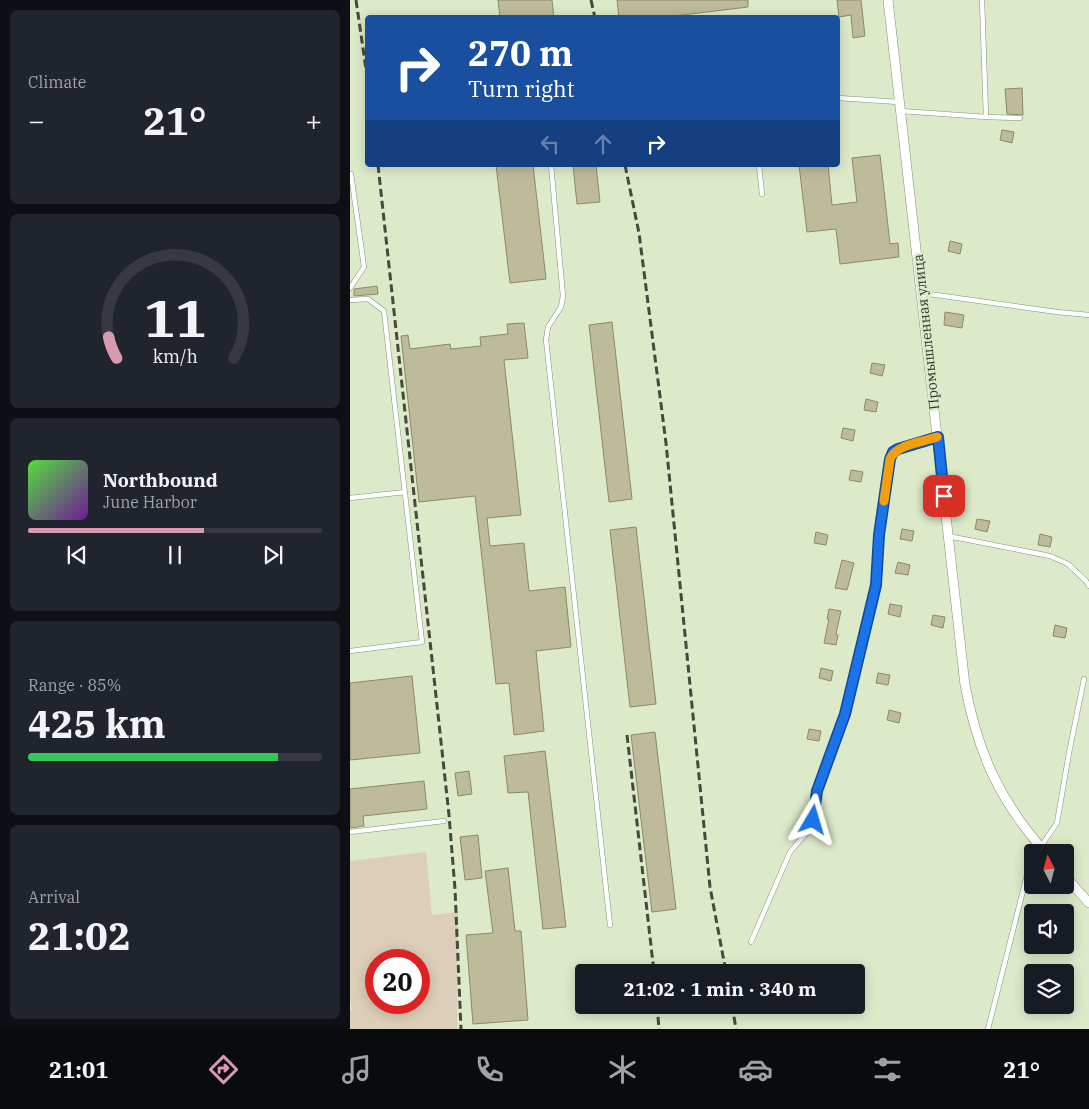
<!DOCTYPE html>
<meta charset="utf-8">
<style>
:root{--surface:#171b24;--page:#20242c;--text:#f1f3f6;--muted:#9ea1a6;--line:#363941;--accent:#d999ae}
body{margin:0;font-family:"IBM Plex Serif",serif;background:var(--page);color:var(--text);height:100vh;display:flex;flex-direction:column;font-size:19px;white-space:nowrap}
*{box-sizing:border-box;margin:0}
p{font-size:16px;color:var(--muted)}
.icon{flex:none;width:28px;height:28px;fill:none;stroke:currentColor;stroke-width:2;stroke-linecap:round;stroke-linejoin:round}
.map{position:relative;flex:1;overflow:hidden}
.sheet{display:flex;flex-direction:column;gap:10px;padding:10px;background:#0d0f14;width:350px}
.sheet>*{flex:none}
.guide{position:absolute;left:15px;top:15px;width:475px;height:152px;border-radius:5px;box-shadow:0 2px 12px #0003;background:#1a4fa0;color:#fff;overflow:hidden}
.needle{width:32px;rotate:354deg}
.fabs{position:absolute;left:674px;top:844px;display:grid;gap:10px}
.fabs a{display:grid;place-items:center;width:50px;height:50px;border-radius:5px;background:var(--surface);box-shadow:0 2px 12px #0003;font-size:25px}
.speed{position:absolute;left:15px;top:949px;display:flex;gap:10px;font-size:25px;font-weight:700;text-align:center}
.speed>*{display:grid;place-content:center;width:65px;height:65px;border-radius:50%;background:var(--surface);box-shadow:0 2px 12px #0003;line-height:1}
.speed .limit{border:8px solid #d22;background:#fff;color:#111}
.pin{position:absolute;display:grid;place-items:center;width:42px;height:42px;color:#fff;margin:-21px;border-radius:10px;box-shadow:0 2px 8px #0006}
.me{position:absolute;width:55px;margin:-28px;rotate:7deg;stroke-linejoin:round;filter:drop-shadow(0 0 4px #0008)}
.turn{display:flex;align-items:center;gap:18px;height:105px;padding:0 20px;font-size:22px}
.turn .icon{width:65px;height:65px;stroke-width:2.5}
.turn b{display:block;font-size:35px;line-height:42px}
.lanes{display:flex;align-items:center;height:48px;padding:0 20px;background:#0003;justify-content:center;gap:25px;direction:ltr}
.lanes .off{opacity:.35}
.big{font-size:38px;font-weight:700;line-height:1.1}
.sheet .widget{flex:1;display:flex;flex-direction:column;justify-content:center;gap:8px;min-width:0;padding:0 18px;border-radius:8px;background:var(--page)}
.sheet .dial{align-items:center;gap:0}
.dial svg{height:130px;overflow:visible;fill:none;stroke:var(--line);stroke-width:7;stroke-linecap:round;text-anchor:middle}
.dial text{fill:var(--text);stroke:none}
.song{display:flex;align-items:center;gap:15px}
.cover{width:60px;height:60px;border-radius:8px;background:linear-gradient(135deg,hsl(110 70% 55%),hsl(280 70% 35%))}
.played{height:5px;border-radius:2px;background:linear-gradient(90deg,var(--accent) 60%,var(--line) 60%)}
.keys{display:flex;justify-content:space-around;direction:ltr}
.heat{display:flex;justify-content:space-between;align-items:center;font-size:28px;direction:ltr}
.charge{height:8px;border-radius:4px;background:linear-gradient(90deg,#34c759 85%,var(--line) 0)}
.trip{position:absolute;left:225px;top:964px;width:290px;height:50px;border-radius:5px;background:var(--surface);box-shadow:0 2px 12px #0003;font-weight:700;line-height:50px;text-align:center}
.tab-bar{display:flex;height:80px;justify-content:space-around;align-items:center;background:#090b0e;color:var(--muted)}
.tab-bar .icon{width:35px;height:35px}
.tab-bar .current{color:var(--accent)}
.tab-bar b{font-size:22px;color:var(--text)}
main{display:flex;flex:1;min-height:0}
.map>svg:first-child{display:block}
.green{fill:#dcceb9;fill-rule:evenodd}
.building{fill:#bebb9b;stroke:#8c896a}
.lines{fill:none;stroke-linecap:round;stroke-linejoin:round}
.lane-casing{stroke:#859174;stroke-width:5.5}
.street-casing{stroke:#859174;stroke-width:10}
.lane{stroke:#fff;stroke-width:4.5}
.street{stroke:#fff;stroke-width:9}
.rail{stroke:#454a3c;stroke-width:3;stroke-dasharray:8 4;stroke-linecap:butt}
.route-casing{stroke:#114b97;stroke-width:12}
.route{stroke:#1a73e8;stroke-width:9}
.slow{stroke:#f59e0b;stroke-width:9}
.labels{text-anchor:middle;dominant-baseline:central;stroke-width:5;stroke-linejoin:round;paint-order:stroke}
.street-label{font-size:14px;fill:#33382c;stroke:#dceaca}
</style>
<main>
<section class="sheet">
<div class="widget"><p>Climate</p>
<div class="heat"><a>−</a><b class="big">21°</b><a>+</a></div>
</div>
<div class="widget dial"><svg viewBox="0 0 100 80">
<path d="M14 69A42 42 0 1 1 86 69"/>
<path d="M14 69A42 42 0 0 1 9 56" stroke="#d999ae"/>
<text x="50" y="56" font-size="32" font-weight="700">11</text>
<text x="50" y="72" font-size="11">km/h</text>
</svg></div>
<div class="widget">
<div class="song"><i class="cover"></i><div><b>Northbound</b><p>June Harbor</p></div></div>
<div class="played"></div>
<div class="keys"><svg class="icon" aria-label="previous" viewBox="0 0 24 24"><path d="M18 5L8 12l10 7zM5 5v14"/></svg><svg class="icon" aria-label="pause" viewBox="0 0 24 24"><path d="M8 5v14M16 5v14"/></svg><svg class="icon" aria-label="next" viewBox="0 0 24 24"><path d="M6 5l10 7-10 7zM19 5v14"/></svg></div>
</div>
<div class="widget"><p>Range · 85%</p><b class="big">425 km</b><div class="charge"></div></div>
<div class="widget"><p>Arrival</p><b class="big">21:02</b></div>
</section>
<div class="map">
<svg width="739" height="1029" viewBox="0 0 739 1029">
<rect width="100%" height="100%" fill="#dceaca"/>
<path class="green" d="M 76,852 L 82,915 L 108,912 L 107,1029 L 0,1029 L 0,1010 L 2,1010 L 0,997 L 0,861 ZM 26,960 L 69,960 L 69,1002 L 26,1002 Z"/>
<path class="building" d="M 148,0 L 202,0 L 204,18 L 150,18 Z
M 267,0 L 398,0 L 398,7 L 308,18 L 269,18 Z
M 487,0 L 511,0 L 515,36 L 503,38 L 501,15 L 489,17 Z
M 672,88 L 673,115 L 657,114 L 655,89 Z
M 652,130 L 664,132 L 662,143 L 650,140 Z
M 530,155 L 540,244 L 548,243 L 549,257 L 490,264 L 486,229 L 457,232 L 449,165 L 478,165 L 482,205 L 507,202 L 502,158 Z
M 146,165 L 183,165 L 196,279 L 160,283 Z
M 223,165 L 246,165 L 250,202 L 227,204 Z
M 600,241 L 612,244 L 610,254 L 598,251 Z
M 27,286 L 28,294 L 4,296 L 4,289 Z
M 595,312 L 614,315 L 612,328 L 594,325 Z
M 262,322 L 282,499 L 259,502 L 239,325 Z
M 174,323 L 178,358 L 154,360 L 171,515 L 137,518 L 140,546 L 174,543 L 179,591 L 215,587 L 221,647 L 186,651 L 194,731 L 164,735 L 159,683 L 146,684 L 125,496 L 69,502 L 51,336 L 58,335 L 60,349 L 100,344 L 101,349 L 131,346 L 130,337 L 158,334 L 157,324 Z
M 522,363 L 535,365 L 532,376 L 520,373 Z
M 516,399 L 528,402 L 526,412 L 514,410 Z
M 493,428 L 505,430 L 503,441 L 491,438 Z
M 501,470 L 513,472 L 511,482 L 499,480 Z
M 627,519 L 640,521 L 637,532 L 625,529 Z
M 286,527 L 306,704 L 280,707 L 260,530 Z
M 552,529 L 564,531 L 562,541 L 550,539 Z
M 466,532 L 478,535 L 476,545 L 464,543 Z
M 690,534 L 702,537 L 700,547 L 688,545 Z
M 492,560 L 504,563 L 497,590 L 485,588 Z
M 548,562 L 560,565 L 558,575 L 545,573 Z
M 540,604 L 552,606 L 550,617 L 538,614 Z
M 479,609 L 491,611 L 486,634 L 488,635 L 486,645 L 474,643 L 479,619 L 477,619 Z
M 583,615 L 595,617 L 593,628 L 581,625 Z
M 705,625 L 717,628 L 715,638 L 703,636 Z
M 471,668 L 483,671 L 481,681 L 469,678 Z
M 528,673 L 540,675 L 538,685 L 526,683 Z
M 62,676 L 70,753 L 0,760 L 0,683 Z
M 539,710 L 551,713 L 549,723 L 537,720 Z
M 459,729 L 471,731 L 469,741 L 457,739 Z
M 305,732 L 326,909 L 302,912 L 281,735 Z
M 195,751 L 216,927 L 193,929 L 178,792 L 158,793 L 154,756 Z
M 119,771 L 122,794 L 108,796 L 105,773 Z
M 74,781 L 77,809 L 13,816 L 14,826 L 0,828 L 0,789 Z
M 128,835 L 132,878 L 115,880 L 110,837 Z
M 158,868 L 165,931 L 171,931 L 178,1020 L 123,1024 L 116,935 L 143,933 L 135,871 Z"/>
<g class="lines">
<g class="lane-casing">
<path id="lane" d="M 488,98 L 549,102
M 551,111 L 636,117 L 632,0
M 636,117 L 670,118
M 201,165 L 213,296 L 211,307 L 198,327 L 196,340 L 260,925
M 409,165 L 412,194
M 0,288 L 14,267 L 1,174
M 572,293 L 707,312 L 739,315
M 0,300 L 18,299 L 34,311 L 72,642 L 0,651
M 0,498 L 55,492
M 598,536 L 700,556 L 718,564 L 736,581 L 739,586
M 0,832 L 94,821
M 687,852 L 707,823 L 719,753 L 734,679
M 401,942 L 440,852 L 459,830 L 463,821 L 467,791 L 495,714 L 526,585 L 529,535 L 540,459 C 547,444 572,442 586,438
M 638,1029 L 677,875 L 682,861"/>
</g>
<g class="street-casing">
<path id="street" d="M 538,0 L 615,685 C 628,753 649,800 695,852
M 715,876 L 739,903"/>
</g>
<use href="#lane" class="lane"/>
<use href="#street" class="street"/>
<path class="rail" d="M 6,0 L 18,83
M 241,0 L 245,18
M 28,165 L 99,815 L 105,889 L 111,1029
M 275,165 L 289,233 L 316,443 L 360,887 L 376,972
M 277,735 L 304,972
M 307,1005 L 309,1029
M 382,1005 L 386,1029"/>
</g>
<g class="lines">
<g class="route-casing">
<path id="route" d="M 463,820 L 467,791 L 495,714 L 526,585 L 529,535 L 540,459 L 543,452 L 548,449 L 588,437 L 594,496"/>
</g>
<use href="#route" class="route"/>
<path class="slow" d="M 534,501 L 540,459 C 547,444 572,442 587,437"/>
</g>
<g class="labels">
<g class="street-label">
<text transform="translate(576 332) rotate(-96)">Промышленная улица</text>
</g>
</g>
</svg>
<div class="fabs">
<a><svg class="needle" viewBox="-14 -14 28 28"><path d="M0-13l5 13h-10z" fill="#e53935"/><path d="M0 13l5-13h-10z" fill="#9ea1a6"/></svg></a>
<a><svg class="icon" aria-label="sound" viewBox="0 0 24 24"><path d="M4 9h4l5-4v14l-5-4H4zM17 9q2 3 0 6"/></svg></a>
<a><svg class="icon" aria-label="layers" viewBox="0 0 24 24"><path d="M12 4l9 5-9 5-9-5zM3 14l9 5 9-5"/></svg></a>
</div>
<div class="speed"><div class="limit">20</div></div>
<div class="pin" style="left:594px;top:496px;background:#d93025"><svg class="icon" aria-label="arrive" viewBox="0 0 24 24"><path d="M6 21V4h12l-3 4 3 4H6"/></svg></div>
<svg class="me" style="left:463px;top:820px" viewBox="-20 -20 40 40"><path d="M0-17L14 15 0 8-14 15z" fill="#1a73e8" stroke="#fff" stroke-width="4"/></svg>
<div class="trip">21:02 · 1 min · 340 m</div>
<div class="guide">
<div class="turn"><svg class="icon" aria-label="right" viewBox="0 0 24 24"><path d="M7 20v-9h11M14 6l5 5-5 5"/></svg><div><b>270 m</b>Turn right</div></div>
<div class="lanes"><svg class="icon off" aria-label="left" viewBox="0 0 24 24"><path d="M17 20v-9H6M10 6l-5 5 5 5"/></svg><svg class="icon off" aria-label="ahead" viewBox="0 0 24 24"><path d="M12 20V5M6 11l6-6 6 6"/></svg><svg class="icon" aria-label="right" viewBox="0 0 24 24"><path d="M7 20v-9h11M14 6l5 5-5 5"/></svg></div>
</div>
</div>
</main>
<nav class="tab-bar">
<b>21:01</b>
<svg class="icon current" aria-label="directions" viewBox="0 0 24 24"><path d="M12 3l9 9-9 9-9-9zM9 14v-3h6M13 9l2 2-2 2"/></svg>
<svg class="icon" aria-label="music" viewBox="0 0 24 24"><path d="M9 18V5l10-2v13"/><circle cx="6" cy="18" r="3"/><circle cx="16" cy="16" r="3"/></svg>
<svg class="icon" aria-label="phone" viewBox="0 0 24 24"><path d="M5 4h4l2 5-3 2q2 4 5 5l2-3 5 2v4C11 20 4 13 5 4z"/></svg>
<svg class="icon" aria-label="climate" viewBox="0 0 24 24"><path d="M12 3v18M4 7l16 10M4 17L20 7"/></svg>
<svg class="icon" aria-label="car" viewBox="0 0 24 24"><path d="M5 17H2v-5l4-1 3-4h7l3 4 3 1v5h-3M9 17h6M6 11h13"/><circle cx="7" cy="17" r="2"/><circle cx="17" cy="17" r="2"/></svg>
<svg class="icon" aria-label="filters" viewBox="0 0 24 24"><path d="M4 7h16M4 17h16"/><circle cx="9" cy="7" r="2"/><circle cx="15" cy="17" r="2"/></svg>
<b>21°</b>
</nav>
